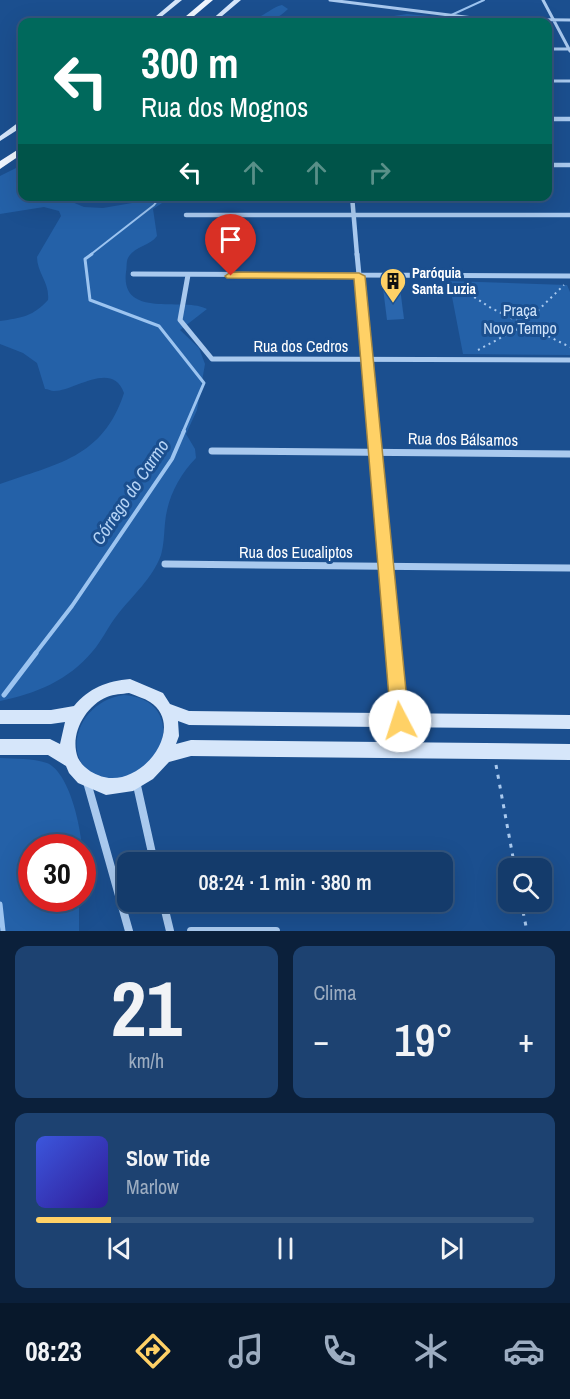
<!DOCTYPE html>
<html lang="pt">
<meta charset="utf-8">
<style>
:root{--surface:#143b6b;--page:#1d4271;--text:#f1f3f6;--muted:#9dadc1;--line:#33557e;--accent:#ffd166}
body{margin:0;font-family:"Archivo Narrow",sans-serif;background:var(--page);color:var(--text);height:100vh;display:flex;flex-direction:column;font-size:22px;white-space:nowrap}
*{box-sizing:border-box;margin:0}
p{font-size:20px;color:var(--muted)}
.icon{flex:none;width:33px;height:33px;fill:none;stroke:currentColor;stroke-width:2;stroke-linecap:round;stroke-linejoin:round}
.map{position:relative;height:931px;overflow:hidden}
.side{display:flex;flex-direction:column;gap:15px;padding:15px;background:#0b203b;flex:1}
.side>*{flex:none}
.top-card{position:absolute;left:18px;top:18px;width:534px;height:183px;border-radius:12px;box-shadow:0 6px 24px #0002,0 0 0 2px var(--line);background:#00695c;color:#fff;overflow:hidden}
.buttons{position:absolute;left:498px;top:858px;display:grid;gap:12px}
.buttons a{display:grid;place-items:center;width:54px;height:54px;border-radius:12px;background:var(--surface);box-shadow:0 6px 24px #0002,0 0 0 2px var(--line);font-size:30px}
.speed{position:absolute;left:18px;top:834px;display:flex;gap:12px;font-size:30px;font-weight:700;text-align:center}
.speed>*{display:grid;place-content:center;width:78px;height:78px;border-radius:50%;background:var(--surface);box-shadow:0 6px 24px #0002,0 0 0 2px var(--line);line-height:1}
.speed .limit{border:9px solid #d22;background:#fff;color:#111}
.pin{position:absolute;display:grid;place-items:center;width:51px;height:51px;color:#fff;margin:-62px -26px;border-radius:50% 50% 50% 0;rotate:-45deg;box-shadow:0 0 6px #0007}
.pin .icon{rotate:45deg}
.me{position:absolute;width:66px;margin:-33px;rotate:355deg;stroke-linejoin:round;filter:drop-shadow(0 0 4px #0008)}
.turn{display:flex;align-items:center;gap:21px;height:126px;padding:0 24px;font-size:27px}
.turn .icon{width:78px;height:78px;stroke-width:2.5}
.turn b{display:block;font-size:42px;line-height:51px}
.lanes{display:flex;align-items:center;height:57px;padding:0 24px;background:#0003;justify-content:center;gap:30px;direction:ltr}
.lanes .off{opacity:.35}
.big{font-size:45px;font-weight:600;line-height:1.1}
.side .card{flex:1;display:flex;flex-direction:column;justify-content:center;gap:9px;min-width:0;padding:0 21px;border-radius:12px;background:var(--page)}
.side .dial{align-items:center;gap:0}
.dial b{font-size:78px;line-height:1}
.song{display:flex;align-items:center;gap:18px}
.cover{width:72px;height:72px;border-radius:9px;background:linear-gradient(135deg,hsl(230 70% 55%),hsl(250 70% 35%))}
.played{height:6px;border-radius:3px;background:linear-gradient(90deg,var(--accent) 15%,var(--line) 15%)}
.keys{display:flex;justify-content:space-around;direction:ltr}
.heat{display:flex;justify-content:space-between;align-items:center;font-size:33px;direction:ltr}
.side .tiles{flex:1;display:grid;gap:15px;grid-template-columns:1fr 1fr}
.card:last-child{grid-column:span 2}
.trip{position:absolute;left:117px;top:852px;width:336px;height:60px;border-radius:12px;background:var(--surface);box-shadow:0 6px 24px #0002,0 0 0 2px var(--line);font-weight:600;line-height:60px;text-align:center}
.dock{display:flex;height:96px;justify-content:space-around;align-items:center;background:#08182b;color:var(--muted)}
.dock .icon{width:42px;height:42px}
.dock .selected{color:var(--accent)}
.dock b{font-size:27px;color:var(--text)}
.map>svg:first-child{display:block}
.green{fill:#2461a8}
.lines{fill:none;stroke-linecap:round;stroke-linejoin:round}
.stream-far3{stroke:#9cc4f0;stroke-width:2}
.stream-far2{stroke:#9cc4f0;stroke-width:3}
.stream-far1{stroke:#9cc4f0;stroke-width:4}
.stream{stroke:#9cc4f0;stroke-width:5}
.building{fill:#2a66ad}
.path-far1{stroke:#a9c9ee;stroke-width:2;stroke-dasharray:2 4;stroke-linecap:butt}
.path{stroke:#a9c9ee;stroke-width:3;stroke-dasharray:4 6;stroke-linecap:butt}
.street-far4{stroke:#a9c9ee;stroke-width:3}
.street-far3{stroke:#a9c9ee;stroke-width:4.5}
.street-far2{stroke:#a9c9ee;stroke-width:5}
.street-far1{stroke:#a9c9ee;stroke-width:7}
.street{stroke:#a9c9ee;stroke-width:8}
.secondary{fill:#d6e6fa;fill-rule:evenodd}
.primary{fill:#f0f6ff;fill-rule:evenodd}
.route{fill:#ffd166;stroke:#a68842;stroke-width:1.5}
.labels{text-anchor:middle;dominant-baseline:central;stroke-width:6;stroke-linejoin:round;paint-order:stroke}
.far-poi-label{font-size:14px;font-weight:bold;fill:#fff;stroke:#1b4f8f;text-anchor:start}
.park-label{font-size:16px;fill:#cfe3fa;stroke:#1b4f8f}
.street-label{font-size:16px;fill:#fff;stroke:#1b4f8f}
.water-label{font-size:18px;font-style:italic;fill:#b5d3f5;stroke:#1b4f8f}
</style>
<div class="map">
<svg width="570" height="931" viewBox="0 0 570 931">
<rect width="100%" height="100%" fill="#1b4f8f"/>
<path class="green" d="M 282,5 L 288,9 C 268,30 235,22 209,22 C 234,8 239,23 256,18 C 266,15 272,7 282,5 Z
M 407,14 L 429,16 L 445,22 L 381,22 L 394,16 Z
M 22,165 L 22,196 L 60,197 L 84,207 L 103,208 L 132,203 L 143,197 L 208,197 L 168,199 L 153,209 L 157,236 C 150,246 133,247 128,258 C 126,262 127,268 126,272 C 120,320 185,296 207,309 L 180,330 L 199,348 L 205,364 L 197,410 L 186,434 L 195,449 L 196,458 C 179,475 167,499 165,523 C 164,534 164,544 161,555 C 152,579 133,595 118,614 C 108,626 102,641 92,652 C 69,680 35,694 0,701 L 0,484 C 56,464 103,458 124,393 C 112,360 75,391 54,391 C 51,391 48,389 45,389 L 37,363 L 23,353 L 0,344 L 0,321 C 21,318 34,316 48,300 C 50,283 37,273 37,257 L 61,216 L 59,211 L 44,207 L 0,214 L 0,176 Z
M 449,281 L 567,285 L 570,292 L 570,355 L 463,354 Z
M 124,695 C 188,700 165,778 116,779 C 58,780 67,703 124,695 Z
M 0,758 C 14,759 33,758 47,763 C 73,774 85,845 83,870 L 82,848 L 32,848 L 32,898 L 79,899 L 79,931 L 0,931 Z"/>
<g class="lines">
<path class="stream-far3" d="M 436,22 L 484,0
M 90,255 L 154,205 L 161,196"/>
<path class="stream-far2" d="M 92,254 L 85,259 L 90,300 L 159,326 L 204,383 L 183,432"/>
<path class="stream-far1" d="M 35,654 L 72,606 L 172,459 L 184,431"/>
<path class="stream" d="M 4,695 L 36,653
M 0,904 L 3,931"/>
</g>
<path class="building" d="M 383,288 L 400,288 L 404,319 L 387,320 Z"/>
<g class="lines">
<path class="path-far1" d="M 454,284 L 491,308 L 570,347
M 478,350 L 521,327 L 564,285"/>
<path class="path" d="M 496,765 L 515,868
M 521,902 L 527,931"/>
<path class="street-far4" d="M 330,0 L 481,19 L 570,20
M 543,0 L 570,51
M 548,49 L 570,49
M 548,81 L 570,81"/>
<path class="street-far3" d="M 548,119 L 570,119
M 548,165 L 570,165
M 352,196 L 357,255
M 186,215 L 570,215"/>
<path class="street-far2" d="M 357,254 L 374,432
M 133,274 L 570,276
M 188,275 L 180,320 L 212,359 L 570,360"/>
<path class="street-far1" d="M 374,431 L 394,654
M 212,451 L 570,454
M 165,564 L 570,568"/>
<path class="street" d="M 394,653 L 400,719
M 136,781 L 154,862
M 87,782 L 129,931
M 163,902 L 170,931
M 191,931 L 276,931"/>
<path class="secondary" d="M 175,0 L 182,0 L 155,22 L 149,22 Z
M 234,0 L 241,0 L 215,22 L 209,22 Z
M 19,122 L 22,122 L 22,127 L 0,141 L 0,136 Z
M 130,679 L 163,693 L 170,704 L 189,711 L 570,715 L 570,729 L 189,725 L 178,721 L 179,736 L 176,744 L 191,740 L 570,744 L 570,760 L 191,756 L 169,762 L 153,779 L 133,791 L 106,795 L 78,783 L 69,773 L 66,766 L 48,755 L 0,755 L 0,739 L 50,739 L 60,744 L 65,722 L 51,724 L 0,724 L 0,710 L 51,710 L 74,706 C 89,688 107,681 130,679 ZM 129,693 C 136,696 144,698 150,702 C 189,728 138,793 98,775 C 90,772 82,766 78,758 C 69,735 85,706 107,697 C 114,694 122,694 129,693 Z"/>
<path class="primary" d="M 205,0 L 213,0 L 187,22 L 179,22 Z
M 22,147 L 22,154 L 0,169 L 0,161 Z"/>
</g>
<path class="route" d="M 231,272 L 359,273 L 365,276 L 409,721 L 406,726 L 400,729 L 394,726 L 391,721 L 354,279 L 227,278 L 225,276 Z"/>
<defs>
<g id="building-pin" transform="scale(1.35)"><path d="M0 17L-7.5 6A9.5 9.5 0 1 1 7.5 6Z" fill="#ffd166" stroke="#1b4f8f"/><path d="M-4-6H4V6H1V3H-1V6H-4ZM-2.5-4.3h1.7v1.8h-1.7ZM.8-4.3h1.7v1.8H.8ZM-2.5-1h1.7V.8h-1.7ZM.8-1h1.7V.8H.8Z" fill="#111"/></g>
</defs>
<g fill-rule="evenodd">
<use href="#building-pin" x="393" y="281"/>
</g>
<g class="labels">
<g class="far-poi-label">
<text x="412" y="273">Paróquia<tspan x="412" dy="16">Santa Luzia</tspan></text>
</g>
<g class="park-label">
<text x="520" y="310">Praça<tspan x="520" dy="18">Novo Tempo</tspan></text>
</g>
<g class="street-label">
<text x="301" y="346">Rua dos Cedros</text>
<text transform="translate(463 439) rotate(1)">Rua dos Bálsamos</text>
<text x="296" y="552">Rua dos Eucaliptos</text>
</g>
<g class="water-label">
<text transform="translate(130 492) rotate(-56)">Córrego do Carmo</text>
</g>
</g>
</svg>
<div class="buttons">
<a><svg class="icon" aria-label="search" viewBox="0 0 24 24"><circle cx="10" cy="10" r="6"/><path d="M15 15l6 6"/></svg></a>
</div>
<div class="speed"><div class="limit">30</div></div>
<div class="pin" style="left:231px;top:276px;background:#d93025"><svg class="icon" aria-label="arrive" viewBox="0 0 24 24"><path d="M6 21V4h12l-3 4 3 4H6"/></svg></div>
<svg class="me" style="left:400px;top:721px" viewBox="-20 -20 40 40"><circle r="19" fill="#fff"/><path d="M0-13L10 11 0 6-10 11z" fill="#ffd166"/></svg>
<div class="trip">08:24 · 1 min · 380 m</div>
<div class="top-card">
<div class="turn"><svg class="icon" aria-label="left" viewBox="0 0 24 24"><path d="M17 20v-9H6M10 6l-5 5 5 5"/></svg><div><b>300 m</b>Rua dos Mognos</div></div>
<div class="lanes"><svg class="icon" aria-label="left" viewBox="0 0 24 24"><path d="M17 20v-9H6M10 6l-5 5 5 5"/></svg><svg class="icon off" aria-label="ahead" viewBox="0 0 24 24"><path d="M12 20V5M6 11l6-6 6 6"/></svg><svg class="icon off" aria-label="ahead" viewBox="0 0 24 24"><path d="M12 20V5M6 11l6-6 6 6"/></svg><svg class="icon off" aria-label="right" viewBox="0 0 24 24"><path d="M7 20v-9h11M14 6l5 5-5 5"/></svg></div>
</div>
</div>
<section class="side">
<div class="tiles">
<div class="card dial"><b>21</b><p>km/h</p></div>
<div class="card"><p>Clima</p>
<div class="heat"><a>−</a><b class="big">19°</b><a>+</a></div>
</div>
<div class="card">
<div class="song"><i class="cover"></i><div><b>Slow Tide</b><p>Marlow</p></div></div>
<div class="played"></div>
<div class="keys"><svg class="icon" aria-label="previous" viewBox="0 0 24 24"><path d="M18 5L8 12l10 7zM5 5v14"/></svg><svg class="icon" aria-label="pause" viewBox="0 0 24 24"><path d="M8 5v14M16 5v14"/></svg><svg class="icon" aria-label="next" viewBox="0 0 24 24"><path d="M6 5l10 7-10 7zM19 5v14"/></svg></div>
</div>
</div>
</section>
<nav class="dock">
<b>08:23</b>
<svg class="icon selected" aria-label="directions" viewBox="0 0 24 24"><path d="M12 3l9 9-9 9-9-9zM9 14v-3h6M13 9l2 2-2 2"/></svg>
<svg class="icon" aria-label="music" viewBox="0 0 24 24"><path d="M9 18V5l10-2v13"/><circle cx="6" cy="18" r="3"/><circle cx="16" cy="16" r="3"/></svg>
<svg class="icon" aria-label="phone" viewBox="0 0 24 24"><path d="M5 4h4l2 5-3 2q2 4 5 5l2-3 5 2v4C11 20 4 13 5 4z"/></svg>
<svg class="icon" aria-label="climate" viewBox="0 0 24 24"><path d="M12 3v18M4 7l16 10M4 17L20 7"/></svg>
<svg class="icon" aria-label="car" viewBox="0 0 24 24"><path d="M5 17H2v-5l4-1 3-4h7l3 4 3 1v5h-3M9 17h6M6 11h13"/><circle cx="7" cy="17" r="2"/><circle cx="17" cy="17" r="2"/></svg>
</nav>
